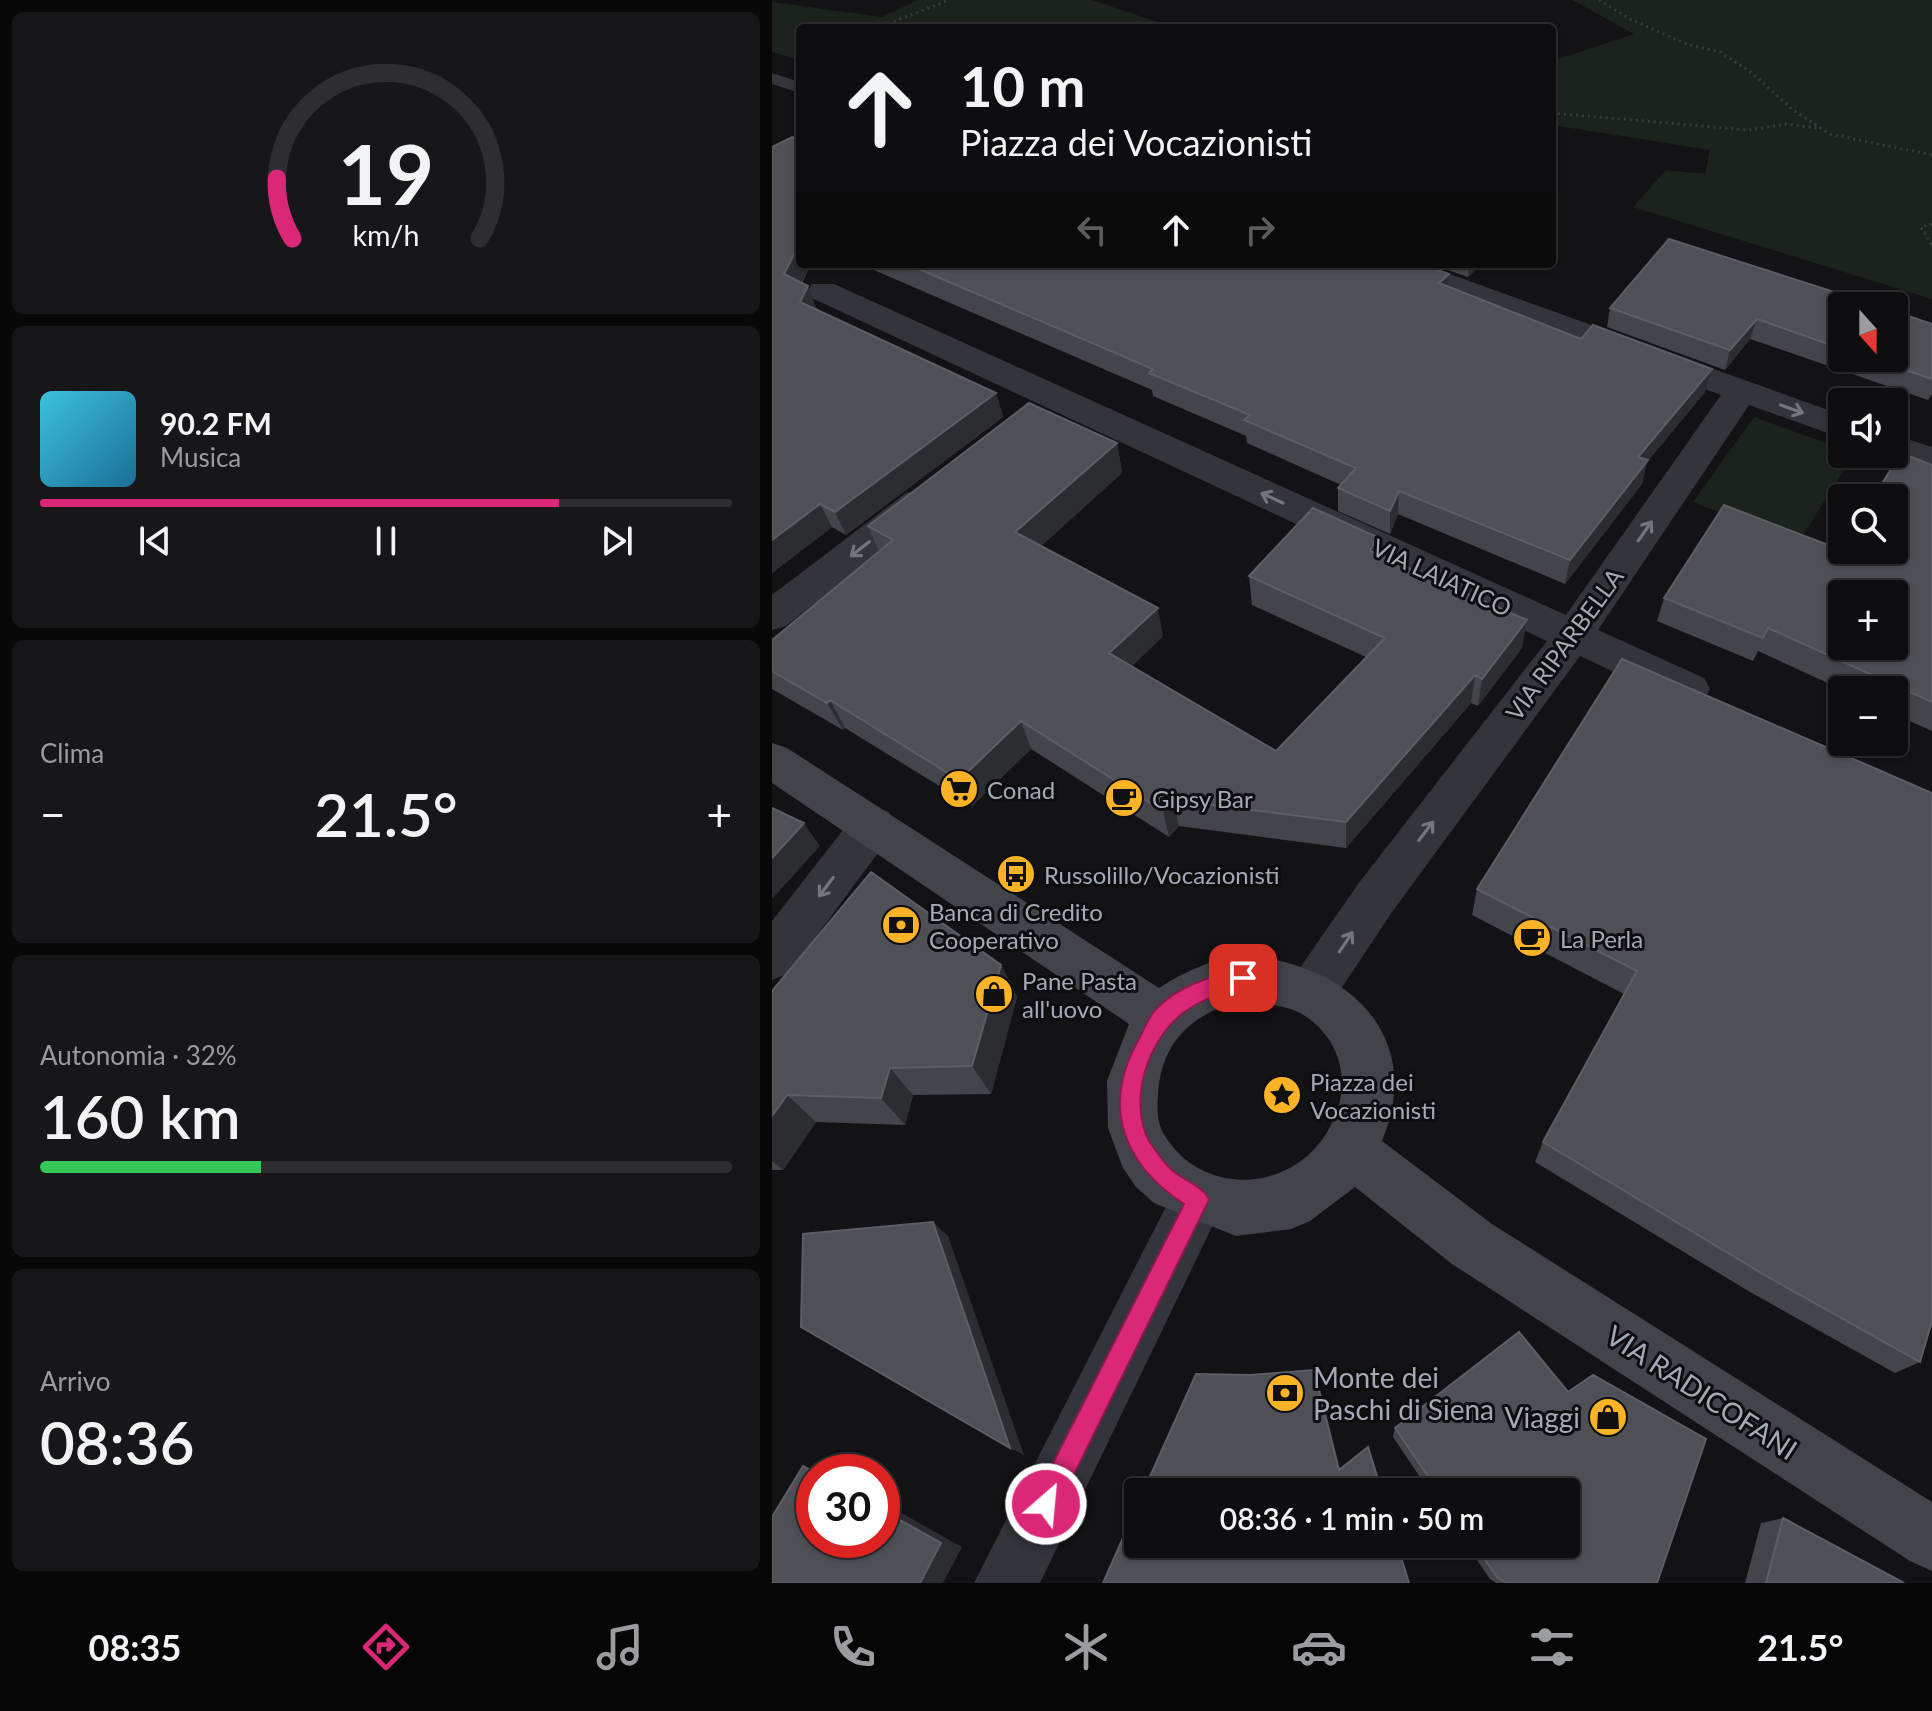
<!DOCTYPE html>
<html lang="it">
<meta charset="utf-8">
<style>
:root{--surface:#0e0e10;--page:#171719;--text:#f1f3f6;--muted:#9b9c9f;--line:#2e2e30;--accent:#db2777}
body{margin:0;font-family:Lato,sans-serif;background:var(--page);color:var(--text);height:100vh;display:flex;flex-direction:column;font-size:30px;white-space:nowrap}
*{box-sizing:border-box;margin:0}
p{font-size:26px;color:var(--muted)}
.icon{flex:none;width:44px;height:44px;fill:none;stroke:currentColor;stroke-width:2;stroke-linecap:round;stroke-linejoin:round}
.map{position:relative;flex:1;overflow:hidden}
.details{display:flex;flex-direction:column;gap:12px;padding:12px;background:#080809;width:772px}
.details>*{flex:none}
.banner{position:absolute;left:24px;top:24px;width:760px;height:244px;border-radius:8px;box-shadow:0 2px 6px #0004,0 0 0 2px var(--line);background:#0e0e10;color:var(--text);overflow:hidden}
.needle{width:52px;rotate:159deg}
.tools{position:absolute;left:1056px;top:292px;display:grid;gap:16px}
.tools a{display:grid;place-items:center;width:80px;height:80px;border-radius:8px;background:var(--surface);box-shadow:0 2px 6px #0004,0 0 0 2px var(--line);font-size:40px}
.speed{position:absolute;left:24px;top:1454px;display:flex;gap:16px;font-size:40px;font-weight:700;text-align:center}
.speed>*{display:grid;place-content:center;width:104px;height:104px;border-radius:50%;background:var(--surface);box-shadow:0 2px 6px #0004,0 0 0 2px var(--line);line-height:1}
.speed .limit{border:12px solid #d22;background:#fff;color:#111}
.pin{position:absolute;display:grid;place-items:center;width:68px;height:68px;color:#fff;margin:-34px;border-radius:16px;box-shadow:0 4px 12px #0006}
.me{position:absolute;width:88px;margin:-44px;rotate:27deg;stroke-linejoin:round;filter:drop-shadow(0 0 6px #0008)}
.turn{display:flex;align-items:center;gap:28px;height:168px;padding:0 32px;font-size:36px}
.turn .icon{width:104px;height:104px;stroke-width:2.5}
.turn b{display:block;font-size:56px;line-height:68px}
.lanes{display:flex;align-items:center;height:76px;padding:0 32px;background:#0003;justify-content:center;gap:40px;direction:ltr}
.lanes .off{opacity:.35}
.big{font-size:60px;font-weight:600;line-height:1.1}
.details .card{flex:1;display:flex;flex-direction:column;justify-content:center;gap:12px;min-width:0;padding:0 28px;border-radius:12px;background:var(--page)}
.details .dial{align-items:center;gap:0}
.dial svg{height:208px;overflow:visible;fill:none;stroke:var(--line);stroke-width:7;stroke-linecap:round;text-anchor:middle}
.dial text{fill:var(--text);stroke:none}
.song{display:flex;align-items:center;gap:24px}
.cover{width:96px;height:96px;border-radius:12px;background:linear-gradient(135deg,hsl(190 70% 55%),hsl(200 70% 35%))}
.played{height:8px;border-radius:4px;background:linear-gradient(90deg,var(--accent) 75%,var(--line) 75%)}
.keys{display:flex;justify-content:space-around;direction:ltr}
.heat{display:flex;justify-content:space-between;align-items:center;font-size:44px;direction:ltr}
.charge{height:12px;border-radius:6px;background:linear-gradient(90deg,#34c759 32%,var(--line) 0)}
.trip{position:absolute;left:352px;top:1478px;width:456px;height:80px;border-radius:8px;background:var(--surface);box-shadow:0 2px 6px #0004,0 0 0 2px var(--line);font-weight:600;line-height:80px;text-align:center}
.tab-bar{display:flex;height:128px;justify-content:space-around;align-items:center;background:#060606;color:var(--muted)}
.tab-bar .icon{width:56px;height:56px}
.tab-bar .current{color:var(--accent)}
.tab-bar b{font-size:36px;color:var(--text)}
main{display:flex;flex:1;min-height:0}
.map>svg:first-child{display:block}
.green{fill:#1b231c}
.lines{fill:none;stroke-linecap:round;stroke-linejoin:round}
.path{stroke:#3a3c41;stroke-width:3;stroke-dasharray:2 4;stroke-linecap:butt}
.lane{fill:#34353a;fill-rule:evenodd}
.street{fill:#34353a;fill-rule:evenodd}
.secondary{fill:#42444a;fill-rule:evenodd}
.wall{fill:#44454a}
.shaded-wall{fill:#2c2d30}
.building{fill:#4f5056;stroke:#5c5e65;stroke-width:2;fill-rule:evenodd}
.oneway{stroke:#72757e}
.route{fill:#db2777;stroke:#8e194d;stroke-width:2}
.labels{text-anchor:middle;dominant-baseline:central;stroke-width:6;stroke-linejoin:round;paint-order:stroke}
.street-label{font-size:24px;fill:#a4a9b6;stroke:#0e0e10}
.poi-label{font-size:24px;fill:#a4a9b6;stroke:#0e0e10;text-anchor:start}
.near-poi-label{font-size:28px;fill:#a4a9b6;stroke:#0e0e10;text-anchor:start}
.near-street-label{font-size:28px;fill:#a4a9b6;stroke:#0e0e10}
</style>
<main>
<section class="details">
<div class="card dial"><svg viewBox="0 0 100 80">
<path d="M14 69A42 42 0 1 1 86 69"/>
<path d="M14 69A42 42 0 0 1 8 46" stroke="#db2777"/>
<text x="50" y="56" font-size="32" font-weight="700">19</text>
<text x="50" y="72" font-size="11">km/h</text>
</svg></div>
<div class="card">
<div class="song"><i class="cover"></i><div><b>90.2 FM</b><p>Musica</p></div></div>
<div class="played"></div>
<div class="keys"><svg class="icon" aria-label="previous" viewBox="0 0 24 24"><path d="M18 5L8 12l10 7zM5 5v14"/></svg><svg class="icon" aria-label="pause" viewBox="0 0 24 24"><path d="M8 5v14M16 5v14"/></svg><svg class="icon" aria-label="next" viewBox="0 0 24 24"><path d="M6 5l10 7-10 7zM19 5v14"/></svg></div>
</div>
<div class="card"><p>Clima</p>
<div class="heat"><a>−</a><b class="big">21.5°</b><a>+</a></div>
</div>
<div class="card"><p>Autonomia · 32%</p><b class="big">160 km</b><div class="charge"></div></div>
<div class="card"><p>Arrivo</p><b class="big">08:36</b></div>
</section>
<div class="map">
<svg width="1160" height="1583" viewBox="0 0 1160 1583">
<rect width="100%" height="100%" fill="#131315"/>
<path class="green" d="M 146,0 L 320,0 L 403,28 L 28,28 L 28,60 L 0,52 L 0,2 L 110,17 Z
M 800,0 L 1160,0 L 1160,299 L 861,207 L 894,170 L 933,174 L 938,150 L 780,125 L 780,61 L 862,34 Z
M 982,417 L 1070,449 L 1070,454 L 1082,454 L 1026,543 L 921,502 Z"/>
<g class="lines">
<path class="path" d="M 827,0 L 858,19 L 917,45 L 948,52 L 980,73 L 1021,110 L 1058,134 L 1160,155
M 105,28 L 177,0
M 780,113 L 977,130 L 1014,124 L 1045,128
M 1160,224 L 1149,227 L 1160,245"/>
<path class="lane" d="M 0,73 L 28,82 L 28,93 L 0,84 Z"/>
<path class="street" d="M 606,264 L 650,264 L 1070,415 L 1070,438 L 977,405 L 826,630 L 932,678 L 938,689 L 932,700 L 917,705 L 902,700 L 808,656 L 620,912 L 557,1007 L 540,1014 L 523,1007 L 515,991 L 523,975 L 586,884 L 775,641 L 40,298 L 36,291 L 40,284 L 62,284 L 794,615 L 949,395 L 610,270 Z
M 1122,435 L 1160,447 L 1160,472 L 1110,454 L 1122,454 Z
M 147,490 L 160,493 L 165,502 L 160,511 L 14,626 L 0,630 L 0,595 L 134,493 Z
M 101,806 L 117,812 L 123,825 L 117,838 L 17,973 L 0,980 L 0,921 L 85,812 Z
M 426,1173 L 445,1181 L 453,1200 L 268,1583 L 202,1583 L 407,1181 Z"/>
<path class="secondary" d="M 0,743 L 15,748 L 387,988 C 408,974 447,955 473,956 C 575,962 654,1036 610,1141 L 720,1224 L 1160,1502 L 1160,1571 L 1138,1561 L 680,1264 L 583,1187 L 538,1221 L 519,1229 L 464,1236 L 382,1203 L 364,1187 L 351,1168 L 336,1128 L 335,1081 L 357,1024 L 0,783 ZM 471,1000 C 488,1004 515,1005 530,1014 C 574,1041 581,1093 554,1134 C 517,1193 430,1196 393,1136 C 385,1125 385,1108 386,1095 C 389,1041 421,1013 471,1000 Z"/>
</g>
<path class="wall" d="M 0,147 L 28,264 L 39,264 L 30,283 L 45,310 L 224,393 L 231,417 L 74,535 L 60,527 L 0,573 Z
M 88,264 L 650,264 L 676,286 L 933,392 L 875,462 L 870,484 L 793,584 L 626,514 L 618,534 L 566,511 L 566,488 L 569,485 L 475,443 L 474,436 L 381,396 L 380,390 Z
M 658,264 L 710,264 L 696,277 Z
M 1070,306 L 1070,358 L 1122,358 L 1160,324 L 1160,394 L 1156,400 L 978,339 L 953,370 L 835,327 L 838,308 Z
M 345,443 L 350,473 L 269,546 L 391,636 L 360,666 L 504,751 L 594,657 L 480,605 L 477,576 L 605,537 L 604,553 L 750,648 L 706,706 L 699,703 L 574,848 L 407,826 L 397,837 L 259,749 L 200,806 L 73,728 L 71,730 L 0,689 L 0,640 L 107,552 L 96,526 Z
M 1160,465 L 1160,731 L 1122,714 L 1122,690 L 1071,690 L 986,651 L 981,661 L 885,621 L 892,598 L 1069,550 Z
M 850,659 L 1148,1362 L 1123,1373 L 978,1292 L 763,1162 L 771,1142 L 852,994 L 700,915 L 705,889 Z
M 229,965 L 245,997 L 219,1094 L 141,1095 L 133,1125 L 44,1122 L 11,1170 L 0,1170 L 0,991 Z
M 747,1332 L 796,1392 L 821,1375 L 934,1439 L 885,1583 L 724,1583 L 718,1579 L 694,1544 L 794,1544 L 794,1492 L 658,1492 L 621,1437 L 623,1428 Z
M 1011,1518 L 1132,1583 L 973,1583 L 989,1523 Z"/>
<path class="shaded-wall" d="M 28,243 L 28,264 L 39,264 L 22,297 L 12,274 Z
M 697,264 L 710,264 L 696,277 Z
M 677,274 L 675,297 L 667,283 Z
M 36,286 L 45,310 L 28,302 Z
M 985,319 L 978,339 L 953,370 L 958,350 Z
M 940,369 L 933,392 L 875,462 L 870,484 L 793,584 L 798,560 L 866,457 Z
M 224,393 L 231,417 L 74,535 L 63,512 Z
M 345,443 L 350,473 L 252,561 L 243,532 Z
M 627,491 L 626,514 L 618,534 L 618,511 Z
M 48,504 L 60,527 L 0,573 L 0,540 Z
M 605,537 L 604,566 L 598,551 Z
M 386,608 L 391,636 L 344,681 L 337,653 Z
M 755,620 L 750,648 L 706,706 L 710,679 Z
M 703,675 L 699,703 L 574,848 L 574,822 Z
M 58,700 L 73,728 L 71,730 L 55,703 Z
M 249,721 L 259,749 L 200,806 L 187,780 Z
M 401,800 L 407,826 L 397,837 L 391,811 Z
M 32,823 L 48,846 L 0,899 L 0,858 Z
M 229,965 L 245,997 L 219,1094 L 200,1066 Z
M 118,1068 L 141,1095 L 133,1125 L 109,1098 Z
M 15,1095 L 44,1122 L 11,1170 L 0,1161 L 0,1116 Z
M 161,1222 L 176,1236 L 252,1455 L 238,1448 Z
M 31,1466 L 54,1472 L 42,1472 Z
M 110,1502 L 190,1547 L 171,1583 L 148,1583 L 110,1510 Z"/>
<path class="building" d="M 20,137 L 28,140 L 28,243 L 12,274 L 36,286 L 28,302 L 224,393 L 63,512 L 48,504 L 0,540 L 0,147 Z
M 897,239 L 1106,306 L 1070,306 L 1070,349 L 985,319 L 958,350 L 838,308 Z
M 135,264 L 650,264 L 677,274 L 667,283 L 809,339 L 821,325 L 940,369 L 866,457 L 876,460 L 798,560 L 627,491 L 618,511 L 566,488 L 584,468 L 472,420 L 478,415 L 377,373 L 381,369 Z
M 1122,311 L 1160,324 L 1160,379 L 1098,358 L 1122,358 Z
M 257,403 L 345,443 L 243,532 L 386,608 L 337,653 L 504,751 L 613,638 L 477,576 L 541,508 L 605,537 L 598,551 L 755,620 L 710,679 L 703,675 L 574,822 L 401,800 L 391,811 L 249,721 L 187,780 L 58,700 L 55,703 L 0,671 L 0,640 L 121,540 L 96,526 Z
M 1129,453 L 1160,465 L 1160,702 L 996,628 L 991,638 L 892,598 L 952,505 L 1069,550 L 1070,548 L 1070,550 L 1122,550 L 1122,498 L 1101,498 ZM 1070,594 L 1122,594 L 1122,646 L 1070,646 Z
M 850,659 L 1160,793 L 1160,1321 L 1148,1362 L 996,1277 L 771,1142 L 865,971 L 705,889 Z
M 0,808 L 32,823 L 0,858 Z
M 99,872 L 229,965 L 200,1066 L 118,1068 L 109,1098 L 15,1095 L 0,1116 L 0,991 Z
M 161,1222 L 238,1448 L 29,1327 L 31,1234 Z
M 747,1332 L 796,1392 L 821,1375 L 934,1439 L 885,1583 L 734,1583 L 725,1577 L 702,1544 L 794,1544 L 794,1492 L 667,1492 L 623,1428 Z
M 542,1370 L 567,1470 L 596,1447 L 610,1492 L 371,1492 L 424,1374 L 479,1375 Z
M 31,1466 L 42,1472 L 42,1540 L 110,1540 L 110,1510 L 169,1543 L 148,1583 L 0,1583 L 0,1517 Z
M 366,1504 L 366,1544 L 625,1544 L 637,1583 L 331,1583 Z
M 1011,1518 L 1132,1583 L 994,1583 Z"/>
<defs><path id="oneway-shaft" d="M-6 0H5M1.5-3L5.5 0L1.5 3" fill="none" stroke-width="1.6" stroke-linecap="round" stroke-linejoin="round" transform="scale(2)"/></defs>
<g class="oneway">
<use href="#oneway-shaft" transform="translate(1020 409) rotate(20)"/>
<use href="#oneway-shaft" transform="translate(500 498) rotate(-155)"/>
<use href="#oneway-shaft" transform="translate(873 531) rotate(-55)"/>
<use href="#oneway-shaft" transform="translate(88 549) rotate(142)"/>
<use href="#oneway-shaft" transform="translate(654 831) rotate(-53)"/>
<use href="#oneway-shaft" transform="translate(54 887) rotate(127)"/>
<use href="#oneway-shaft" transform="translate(574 942) rotate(-56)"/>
</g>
<path class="route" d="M 471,968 L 478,971 L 481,978 L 478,984 C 454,993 432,997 411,1013 C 376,1040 356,1100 377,1141 C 383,1150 392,1163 400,1170 C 412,1181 431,1185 437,1200 L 283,1513 L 274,1517 L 265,1513 L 261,1504 L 265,1495 L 412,1204 C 349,1163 329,1104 368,1037 C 372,1028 377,1017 383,1010 C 405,986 440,976 471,968 Z"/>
<defs>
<g id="supermarket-disc" transform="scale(2)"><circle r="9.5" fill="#fab226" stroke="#0e0e10"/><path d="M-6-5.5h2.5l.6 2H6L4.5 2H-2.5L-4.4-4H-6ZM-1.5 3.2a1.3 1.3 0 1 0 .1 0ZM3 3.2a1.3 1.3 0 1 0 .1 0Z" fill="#111"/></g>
<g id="cafe-disc" transform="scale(2)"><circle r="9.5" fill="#fab226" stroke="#0e0e10"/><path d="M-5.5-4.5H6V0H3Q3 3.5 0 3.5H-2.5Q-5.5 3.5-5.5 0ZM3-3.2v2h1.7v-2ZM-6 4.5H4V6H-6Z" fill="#111"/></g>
<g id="bus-disc" transform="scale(2)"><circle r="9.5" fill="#fab226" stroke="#0e0e10"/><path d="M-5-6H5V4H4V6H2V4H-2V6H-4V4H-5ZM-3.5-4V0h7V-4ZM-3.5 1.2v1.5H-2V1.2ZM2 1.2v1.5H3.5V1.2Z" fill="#111"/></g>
<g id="bank-disc" transform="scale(2)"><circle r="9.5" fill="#fab226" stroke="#0e0e10"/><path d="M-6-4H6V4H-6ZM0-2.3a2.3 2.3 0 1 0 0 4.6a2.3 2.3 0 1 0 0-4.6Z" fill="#111"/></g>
<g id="shop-disc" transform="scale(2)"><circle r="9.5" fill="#fab226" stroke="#0e0e10"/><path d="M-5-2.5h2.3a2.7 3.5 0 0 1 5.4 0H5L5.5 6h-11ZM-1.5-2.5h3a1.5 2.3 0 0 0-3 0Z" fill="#111"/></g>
<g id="sight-disc" transform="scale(2)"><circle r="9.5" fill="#fab226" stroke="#0e0e10"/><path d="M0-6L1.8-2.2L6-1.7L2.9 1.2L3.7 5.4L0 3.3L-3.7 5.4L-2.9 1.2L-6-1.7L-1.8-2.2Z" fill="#111"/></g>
</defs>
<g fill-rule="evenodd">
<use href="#supermarket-disc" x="187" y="789"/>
<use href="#cafe-disc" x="352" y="798"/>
<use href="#bus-disc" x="244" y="874"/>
<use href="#bank-disc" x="129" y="925"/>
<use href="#cafe-disc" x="760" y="938"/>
<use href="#shop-disc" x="222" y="994"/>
<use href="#sight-disc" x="510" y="1095"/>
<use href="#bank-disc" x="513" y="1393"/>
<use href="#shop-disc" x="836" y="1417"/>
</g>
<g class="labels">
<g class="street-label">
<text transform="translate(670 577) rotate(25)">VIA LAIATICO</text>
<text transform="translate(792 644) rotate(-54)">VIA RIPARBELLA</text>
</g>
<g class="poi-label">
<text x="215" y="789">Conad</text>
<text x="380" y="798">Gipsy Bar</text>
<text x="272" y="874">Russolillo/Vocazionisti</text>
<text x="157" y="911">Banca di Credito<tspan x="157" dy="28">Cooperativo</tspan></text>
<text x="788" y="938">La Perla</text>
<text x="250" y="980">Pane Pasta<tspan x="250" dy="28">all'uovo</tspan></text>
<text x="538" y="1081">Piazza dei<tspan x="538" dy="28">Vocazionisti</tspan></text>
</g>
<g class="near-poi-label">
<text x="541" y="1377">Monte dei<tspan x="541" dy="32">Paschi di Siena</tspan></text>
<text x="808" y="1417" text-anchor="end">Viaggi</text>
</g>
<g class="near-street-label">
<text transform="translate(930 1392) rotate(33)">VIA RADICOFANI</text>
</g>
</g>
</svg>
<div class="tools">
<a><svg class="needle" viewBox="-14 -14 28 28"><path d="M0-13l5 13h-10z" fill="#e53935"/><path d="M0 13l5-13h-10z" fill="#9b9c9f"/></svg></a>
<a><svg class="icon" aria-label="sound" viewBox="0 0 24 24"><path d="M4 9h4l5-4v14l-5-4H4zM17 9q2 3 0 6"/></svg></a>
<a><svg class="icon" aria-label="search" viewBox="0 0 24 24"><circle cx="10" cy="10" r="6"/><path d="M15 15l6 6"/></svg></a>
<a>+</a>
<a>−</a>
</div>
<div class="speed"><div class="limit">30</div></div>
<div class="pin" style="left:471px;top:978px;background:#d93025"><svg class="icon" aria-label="arrive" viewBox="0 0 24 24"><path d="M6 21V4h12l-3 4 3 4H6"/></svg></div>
<svg class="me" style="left:274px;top:1504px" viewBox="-20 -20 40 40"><circle r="17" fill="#db2777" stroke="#fff" stroke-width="3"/><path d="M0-11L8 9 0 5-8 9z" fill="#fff"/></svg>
<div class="trip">08:36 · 1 min · 50 m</div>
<div class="banner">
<div class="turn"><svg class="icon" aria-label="ahead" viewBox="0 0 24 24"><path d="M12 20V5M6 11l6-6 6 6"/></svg><div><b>10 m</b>Piazza dei Vocazionisti</div></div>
<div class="lanes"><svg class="icon off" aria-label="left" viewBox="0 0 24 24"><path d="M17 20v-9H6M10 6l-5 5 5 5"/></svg><svg class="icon" aria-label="ahead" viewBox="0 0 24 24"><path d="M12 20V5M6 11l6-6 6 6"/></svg><svg class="icon off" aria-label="right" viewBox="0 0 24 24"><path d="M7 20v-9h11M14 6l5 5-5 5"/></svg></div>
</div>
</div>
</main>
<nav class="tab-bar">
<b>08:35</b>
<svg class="icon current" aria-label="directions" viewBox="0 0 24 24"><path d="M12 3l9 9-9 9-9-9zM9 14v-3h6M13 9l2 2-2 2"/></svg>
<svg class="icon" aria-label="music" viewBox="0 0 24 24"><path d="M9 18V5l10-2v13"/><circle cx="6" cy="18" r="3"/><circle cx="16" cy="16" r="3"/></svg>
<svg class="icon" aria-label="phone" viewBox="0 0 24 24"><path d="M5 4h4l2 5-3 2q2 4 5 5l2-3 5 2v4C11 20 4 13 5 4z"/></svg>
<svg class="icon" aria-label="climate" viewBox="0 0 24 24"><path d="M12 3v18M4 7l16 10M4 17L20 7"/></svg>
<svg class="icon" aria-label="car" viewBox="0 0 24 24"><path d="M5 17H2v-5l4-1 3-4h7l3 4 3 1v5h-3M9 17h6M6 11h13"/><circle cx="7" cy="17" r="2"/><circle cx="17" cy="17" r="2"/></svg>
<svg class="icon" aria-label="filters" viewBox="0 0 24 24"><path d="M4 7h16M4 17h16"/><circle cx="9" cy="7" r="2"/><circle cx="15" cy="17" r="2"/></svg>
<b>21.5°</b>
</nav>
